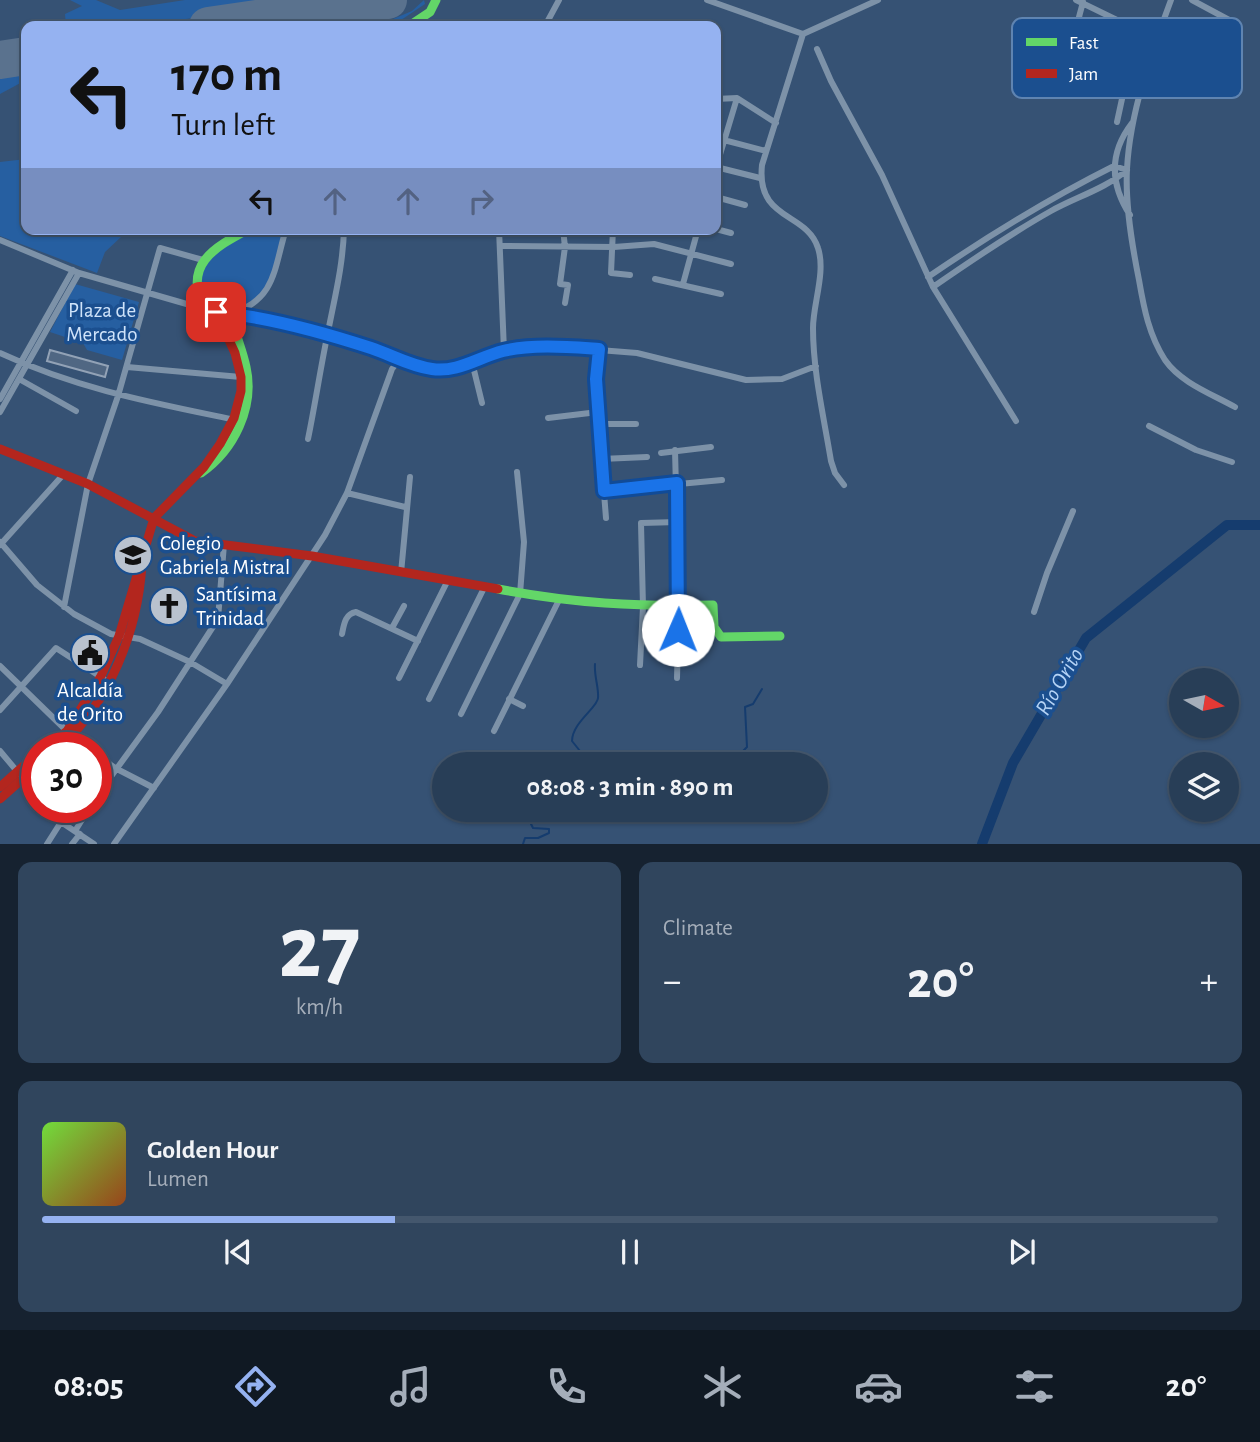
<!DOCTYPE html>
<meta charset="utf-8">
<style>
:root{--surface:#283e57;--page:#30455d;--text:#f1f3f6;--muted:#a5aeba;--line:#44576d;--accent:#95b2f1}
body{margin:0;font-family:"Alegreya Sans",sans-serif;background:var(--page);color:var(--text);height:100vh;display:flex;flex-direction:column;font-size:26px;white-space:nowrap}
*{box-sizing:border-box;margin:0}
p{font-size:23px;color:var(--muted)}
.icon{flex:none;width:38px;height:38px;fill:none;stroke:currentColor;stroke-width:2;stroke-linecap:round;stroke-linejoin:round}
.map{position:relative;height:844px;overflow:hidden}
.sheet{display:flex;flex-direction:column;gap:18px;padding:18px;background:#162230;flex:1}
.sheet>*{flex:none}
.guide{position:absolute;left:21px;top:21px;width:700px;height:214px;border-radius:14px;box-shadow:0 2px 5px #0004,0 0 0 2px var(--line);background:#95b2f1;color:#111;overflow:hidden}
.needle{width:46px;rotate:99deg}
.controls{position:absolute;left:1169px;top:668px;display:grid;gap:14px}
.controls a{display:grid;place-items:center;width:70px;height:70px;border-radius:50%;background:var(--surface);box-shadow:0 2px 5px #0004,0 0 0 2px var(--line);font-size:35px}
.speed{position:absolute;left:21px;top:732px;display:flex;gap:14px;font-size:35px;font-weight:700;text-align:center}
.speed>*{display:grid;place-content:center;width:91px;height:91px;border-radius:50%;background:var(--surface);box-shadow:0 2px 5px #0004,0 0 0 2px var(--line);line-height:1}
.speed .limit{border:10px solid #d22;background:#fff;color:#111}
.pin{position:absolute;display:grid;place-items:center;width:60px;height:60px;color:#fff;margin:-30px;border-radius:14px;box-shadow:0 4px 10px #0006}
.me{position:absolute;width:77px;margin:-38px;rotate:1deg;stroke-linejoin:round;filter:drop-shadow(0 0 5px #0008)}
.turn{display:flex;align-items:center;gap:24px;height:147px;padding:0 35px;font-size:32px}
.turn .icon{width:91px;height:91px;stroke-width:2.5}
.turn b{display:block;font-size:49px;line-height:60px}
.lanes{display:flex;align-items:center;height:66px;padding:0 35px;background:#0003;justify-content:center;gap:35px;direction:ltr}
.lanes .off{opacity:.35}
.big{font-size:52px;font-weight:600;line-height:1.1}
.sheet .card{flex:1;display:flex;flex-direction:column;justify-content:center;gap:10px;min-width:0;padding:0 24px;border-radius:14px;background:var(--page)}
.sheet .dial{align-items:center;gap:0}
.dial b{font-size:91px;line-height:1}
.song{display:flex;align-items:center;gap:21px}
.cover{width:84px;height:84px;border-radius:10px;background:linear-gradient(135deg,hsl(100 70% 55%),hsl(20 70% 35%))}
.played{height:7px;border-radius:4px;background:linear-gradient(90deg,var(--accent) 30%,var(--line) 30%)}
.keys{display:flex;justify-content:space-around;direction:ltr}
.heat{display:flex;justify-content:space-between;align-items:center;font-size:38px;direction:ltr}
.sheet .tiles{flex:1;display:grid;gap:18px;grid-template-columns:1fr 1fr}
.card:last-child{grid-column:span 2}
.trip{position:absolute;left:432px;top:752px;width:396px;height:70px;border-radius:35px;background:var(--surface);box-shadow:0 2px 5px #0004,0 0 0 2px var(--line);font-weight:600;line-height:70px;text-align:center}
.dock{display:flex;height:112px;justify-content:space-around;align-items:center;background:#101923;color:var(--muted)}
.dock .icon{width:49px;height:49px}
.dock .on{color:var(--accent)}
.dock b{font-size:32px;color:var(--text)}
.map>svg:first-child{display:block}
.green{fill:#265fa1}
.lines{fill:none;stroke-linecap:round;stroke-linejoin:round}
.stream{stroke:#153c6e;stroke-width:2}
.river{stroke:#153c6e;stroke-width:10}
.runway{stroke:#5a728e;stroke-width:38}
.building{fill:#506783;stroke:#92a2b6;stroke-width:2}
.street{stroke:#7d92a8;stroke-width:6}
.fast{stroke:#63d668;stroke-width:9}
.jam{stroke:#b3261e;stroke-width:9}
.route-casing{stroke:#114b97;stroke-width:18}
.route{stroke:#1a73e8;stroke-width:12}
.labels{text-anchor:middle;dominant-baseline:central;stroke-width:7;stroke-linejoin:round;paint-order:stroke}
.park-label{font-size:21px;fill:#cfe3fa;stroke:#1b4f8f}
.poi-label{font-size:21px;fill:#fff;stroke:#1b4f8f;text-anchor:start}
.water-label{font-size:23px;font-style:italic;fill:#b5d3f5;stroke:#1b4f8f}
.key{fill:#1b4f8f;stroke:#5f84b1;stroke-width:2}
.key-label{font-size:19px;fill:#fff}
</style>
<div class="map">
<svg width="1260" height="844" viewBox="0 0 1260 844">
<rect width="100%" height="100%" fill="#365274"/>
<path class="green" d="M 70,0 L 96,0 L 120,10 L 185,0 L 306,0 L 142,26 L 66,26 L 65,14 L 82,6 Z
M 424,0 L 425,4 L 401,20 L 386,26 L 279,26 L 356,14 L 381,24 L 412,11 Z
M 14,68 L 26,68 L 26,80 L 0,94 L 0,70 Z
M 26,159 L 26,229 L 140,229 L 138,237 L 121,237 L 105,252 L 97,273 L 0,236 L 0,162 Z
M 249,229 L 286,229 C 276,262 272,306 232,313 C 224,314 212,310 204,309 L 197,280 L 216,246 Z
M 75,284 L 139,302 L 122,360 L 87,350 L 83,343 L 50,332 Z"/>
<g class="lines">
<path class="stream" d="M 574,756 L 577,765
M 562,765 L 562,759 L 579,754 L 580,751 L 572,741 C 572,723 598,707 598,698 C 599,688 594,676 595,664
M 731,765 L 728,760 L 730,754 L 742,752 L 747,747 L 745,707 L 753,704 L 762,689
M 523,844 L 525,838 L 538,838 L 549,833 L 549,829 L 533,828 L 531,824 L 538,820 L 544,810"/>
<path class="river" d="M 982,844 L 1013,763 L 1086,638 L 1227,525 L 1260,525"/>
<path class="runway" d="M 208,26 L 388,0
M 0,60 L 26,56"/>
</g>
<path class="building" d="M 50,350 L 108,366 L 105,377 L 47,361 Z"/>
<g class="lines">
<path class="street" d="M 707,0 L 803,34 L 878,0
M 1076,0 L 1156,39
M 1171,0 C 1151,54 1130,112 1127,169 C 1125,205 1132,245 1139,280 C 1144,309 1149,335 1165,360 C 1181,383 1212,394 1235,407
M 1192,0 L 1231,21
M 1083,2 L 1079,17 L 1084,26 L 1117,33 L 1130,62 L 1117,122
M 545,26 L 559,0
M 803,34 L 762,165 C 756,221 807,212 818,248 C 826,272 813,304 813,328 C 813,372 824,418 831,461 L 835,473 L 844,485
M 817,49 L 831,81 L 882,175 L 933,287 L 1016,421
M 716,99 L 737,98 L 776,123
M 716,138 L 766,151
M 716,167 L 760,178
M 716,168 L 737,98
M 716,197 L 745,205
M 1130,215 C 1110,184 1109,153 1132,123
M 499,229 L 504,351
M 563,229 L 565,247 L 560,284 L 568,285 L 565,303
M 613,229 L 611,273 L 630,275
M 716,229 L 731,233
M 0,240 L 79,273 L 204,309
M 500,246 L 614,247 L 654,244 L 731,264
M 928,277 C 988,236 1048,199 1114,166 L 1127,170
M 655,279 L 721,294
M 683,284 L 698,229
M 933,287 C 972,260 1010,234 1051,211 C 1076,197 1105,189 1127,170
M 231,313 L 328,334 L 399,360 L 435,370 L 458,367 L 504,351 L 561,347 L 637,353 L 746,380 L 782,379 L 816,366
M 233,313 C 276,299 274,268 286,229
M 599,349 L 595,379 L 606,518
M 0,353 C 77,389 154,403 236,420
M 472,362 L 482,403
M 127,367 L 241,377
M 19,379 L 76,411
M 0,399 L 73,270
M 0,412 L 79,273
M 548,418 L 598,412
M 598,424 L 636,424
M 1149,426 L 1196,450 L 1232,462
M 308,439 C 315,405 320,371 327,337 C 334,300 343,267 344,229
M 675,450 L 679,605 L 677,678
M 661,453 L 711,447
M 601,459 L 647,457
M 604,491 L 722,480
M 347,493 L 405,507
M 0,542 L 37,585 L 74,614 L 111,634 L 140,639 L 190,662 L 227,684
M 0,545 L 62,476
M 401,573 L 410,477
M 64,607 L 88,484 L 118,396 L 160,248 L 203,260
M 1034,612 L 1047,573 L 1073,511
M 392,628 L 404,606
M 342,634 C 344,624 345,614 356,612 L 418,641
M 640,665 L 643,607 L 641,523 L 678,522
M 0,666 L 73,737 L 87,747
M 399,678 L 447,582
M 429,699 L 484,588
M 509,699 L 523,706
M 0,710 L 56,648 L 104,679
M 461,714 L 520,594 L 524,542 L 517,472
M 494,731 L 559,600
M 0,751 L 37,795
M 96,754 L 115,768 L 154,788
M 96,797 L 158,712 L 218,619 L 224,544
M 48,807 L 61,822 L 94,844
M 75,831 L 90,807
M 47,844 L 61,822
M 72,844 L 80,834
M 114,844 L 227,684 L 325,535 L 347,493 L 392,369 L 399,360"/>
<path class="fast" d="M 409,26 L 430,12 L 436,0
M 201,473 C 234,450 255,407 246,367 C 242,348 234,332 231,313 L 204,309 C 183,265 213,248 249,229
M 498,589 C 573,603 636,607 713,605 L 714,627 L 721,637 L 780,636"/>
<path class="jam" d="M 0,449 L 88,484 L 195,541 L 312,556 L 498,589
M 46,747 L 67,731 L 101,676 L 119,636 L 154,518 L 204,467 L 220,444 L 234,418 L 241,391 L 241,377 L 235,353 L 216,312
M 60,747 C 110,701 138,631 142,564
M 0,787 L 37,754
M 0,799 L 37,766"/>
</g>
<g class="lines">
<g class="route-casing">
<path id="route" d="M 216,312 C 268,317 322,332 371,348 C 392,355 410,366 432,369 C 457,373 479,357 503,351 C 533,344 568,347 599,349 L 596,379 L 604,491 L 677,483 L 678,630"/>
</g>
<use href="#route" class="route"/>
</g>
<defs>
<g id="school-disc" transform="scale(2.0125)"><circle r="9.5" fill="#b9c2ce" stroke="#1b4f8f"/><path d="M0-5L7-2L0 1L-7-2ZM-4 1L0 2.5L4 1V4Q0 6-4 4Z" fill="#111"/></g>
<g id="church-disc" transform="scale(2.0125)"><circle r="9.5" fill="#b9c2ce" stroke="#1b4f8f"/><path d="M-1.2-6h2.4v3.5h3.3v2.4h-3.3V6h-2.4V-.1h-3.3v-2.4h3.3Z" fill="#111"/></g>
<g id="civic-disc" transform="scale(2.0125)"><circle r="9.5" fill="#b9c2ce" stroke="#1b4f8f"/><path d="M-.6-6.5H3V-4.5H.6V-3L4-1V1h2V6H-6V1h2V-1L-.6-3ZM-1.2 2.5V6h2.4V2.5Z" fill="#111"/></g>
</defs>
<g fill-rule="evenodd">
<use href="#school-disc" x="133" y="555"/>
<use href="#church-disc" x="169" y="606"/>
<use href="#civic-disc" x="90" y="653"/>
</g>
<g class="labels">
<g class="park-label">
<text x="102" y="310">Plaza de<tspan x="102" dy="24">Mercado</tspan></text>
</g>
<g class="poi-label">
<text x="160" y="543">Colegio<tspan x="160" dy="24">Gabriela Mistral</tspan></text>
<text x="196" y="594">Santísima<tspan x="196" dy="24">Trinidad</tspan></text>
<text x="90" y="690" text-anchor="middle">Alcaldía<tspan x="90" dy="24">de Orito</tspan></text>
</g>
<g class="water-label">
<text transform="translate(1060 682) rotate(-60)">Río Orito</text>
</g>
</g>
<rect x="1012" y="18" width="230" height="80" rx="10" class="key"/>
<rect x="1026" y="38" width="31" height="8" fill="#63d668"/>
<rect x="1026" y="69" width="31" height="9" fill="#b3261e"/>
<g class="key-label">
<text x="1069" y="49">Fast</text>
<text x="1069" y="80">Jam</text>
</g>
</svg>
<div class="controls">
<a><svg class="needle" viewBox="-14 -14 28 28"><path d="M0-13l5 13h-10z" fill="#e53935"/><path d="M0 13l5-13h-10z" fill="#a5aeba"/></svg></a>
<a><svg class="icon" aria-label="layers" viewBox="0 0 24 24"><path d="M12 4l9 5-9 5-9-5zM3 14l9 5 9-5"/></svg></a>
</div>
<div class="speed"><div class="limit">30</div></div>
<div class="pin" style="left:216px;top:312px;background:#d93025"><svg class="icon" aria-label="arrive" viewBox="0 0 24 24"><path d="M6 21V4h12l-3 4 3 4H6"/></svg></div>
<svg class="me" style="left:678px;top:630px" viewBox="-20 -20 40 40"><circle r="19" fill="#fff"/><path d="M0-13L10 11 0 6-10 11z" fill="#1a73e8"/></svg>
<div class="trip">08:08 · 3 min · 890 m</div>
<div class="guide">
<div class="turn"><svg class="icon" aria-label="left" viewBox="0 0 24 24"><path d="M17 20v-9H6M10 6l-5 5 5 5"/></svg><div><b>170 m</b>Turn left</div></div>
<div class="lanes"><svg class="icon" aria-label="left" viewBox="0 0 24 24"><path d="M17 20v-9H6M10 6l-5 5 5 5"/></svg><svg class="icon off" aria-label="ahead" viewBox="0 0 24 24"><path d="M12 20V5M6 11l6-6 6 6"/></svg><svg class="icon off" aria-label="ahead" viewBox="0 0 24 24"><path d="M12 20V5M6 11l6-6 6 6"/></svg><svg class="icon off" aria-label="right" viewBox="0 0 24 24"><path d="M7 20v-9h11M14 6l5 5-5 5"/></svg></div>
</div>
</div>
<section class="sheet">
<div class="tiles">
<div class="card dial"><b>27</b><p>km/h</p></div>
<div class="card"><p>Climate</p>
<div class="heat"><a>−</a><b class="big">20°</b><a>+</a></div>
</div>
<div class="card">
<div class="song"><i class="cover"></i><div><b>Golden Hour</b><p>Lumen</p></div></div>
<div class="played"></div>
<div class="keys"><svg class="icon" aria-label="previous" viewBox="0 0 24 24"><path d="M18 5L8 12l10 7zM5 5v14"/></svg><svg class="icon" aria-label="pause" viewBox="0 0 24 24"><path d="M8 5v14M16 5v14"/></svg><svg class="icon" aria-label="next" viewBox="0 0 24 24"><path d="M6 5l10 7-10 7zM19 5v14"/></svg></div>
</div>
</div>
</section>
<nav class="dock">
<b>08:05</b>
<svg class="icon on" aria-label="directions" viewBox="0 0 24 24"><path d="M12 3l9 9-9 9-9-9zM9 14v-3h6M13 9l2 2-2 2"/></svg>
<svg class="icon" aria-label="music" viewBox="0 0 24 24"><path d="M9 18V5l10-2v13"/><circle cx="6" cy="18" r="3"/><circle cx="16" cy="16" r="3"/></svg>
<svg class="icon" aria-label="phone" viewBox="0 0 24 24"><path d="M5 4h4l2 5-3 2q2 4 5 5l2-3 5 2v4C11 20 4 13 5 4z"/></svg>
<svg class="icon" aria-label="climate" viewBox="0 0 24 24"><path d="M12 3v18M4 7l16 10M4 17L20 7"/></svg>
<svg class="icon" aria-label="car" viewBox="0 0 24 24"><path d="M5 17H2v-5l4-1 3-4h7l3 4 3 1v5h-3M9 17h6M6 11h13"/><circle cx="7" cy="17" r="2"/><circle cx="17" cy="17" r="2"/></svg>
<svg class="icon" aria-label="filters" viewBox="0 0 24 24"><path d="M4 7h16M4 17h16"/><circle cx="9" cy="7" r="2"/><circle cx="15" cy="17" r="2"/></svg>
<b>20°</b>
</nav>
